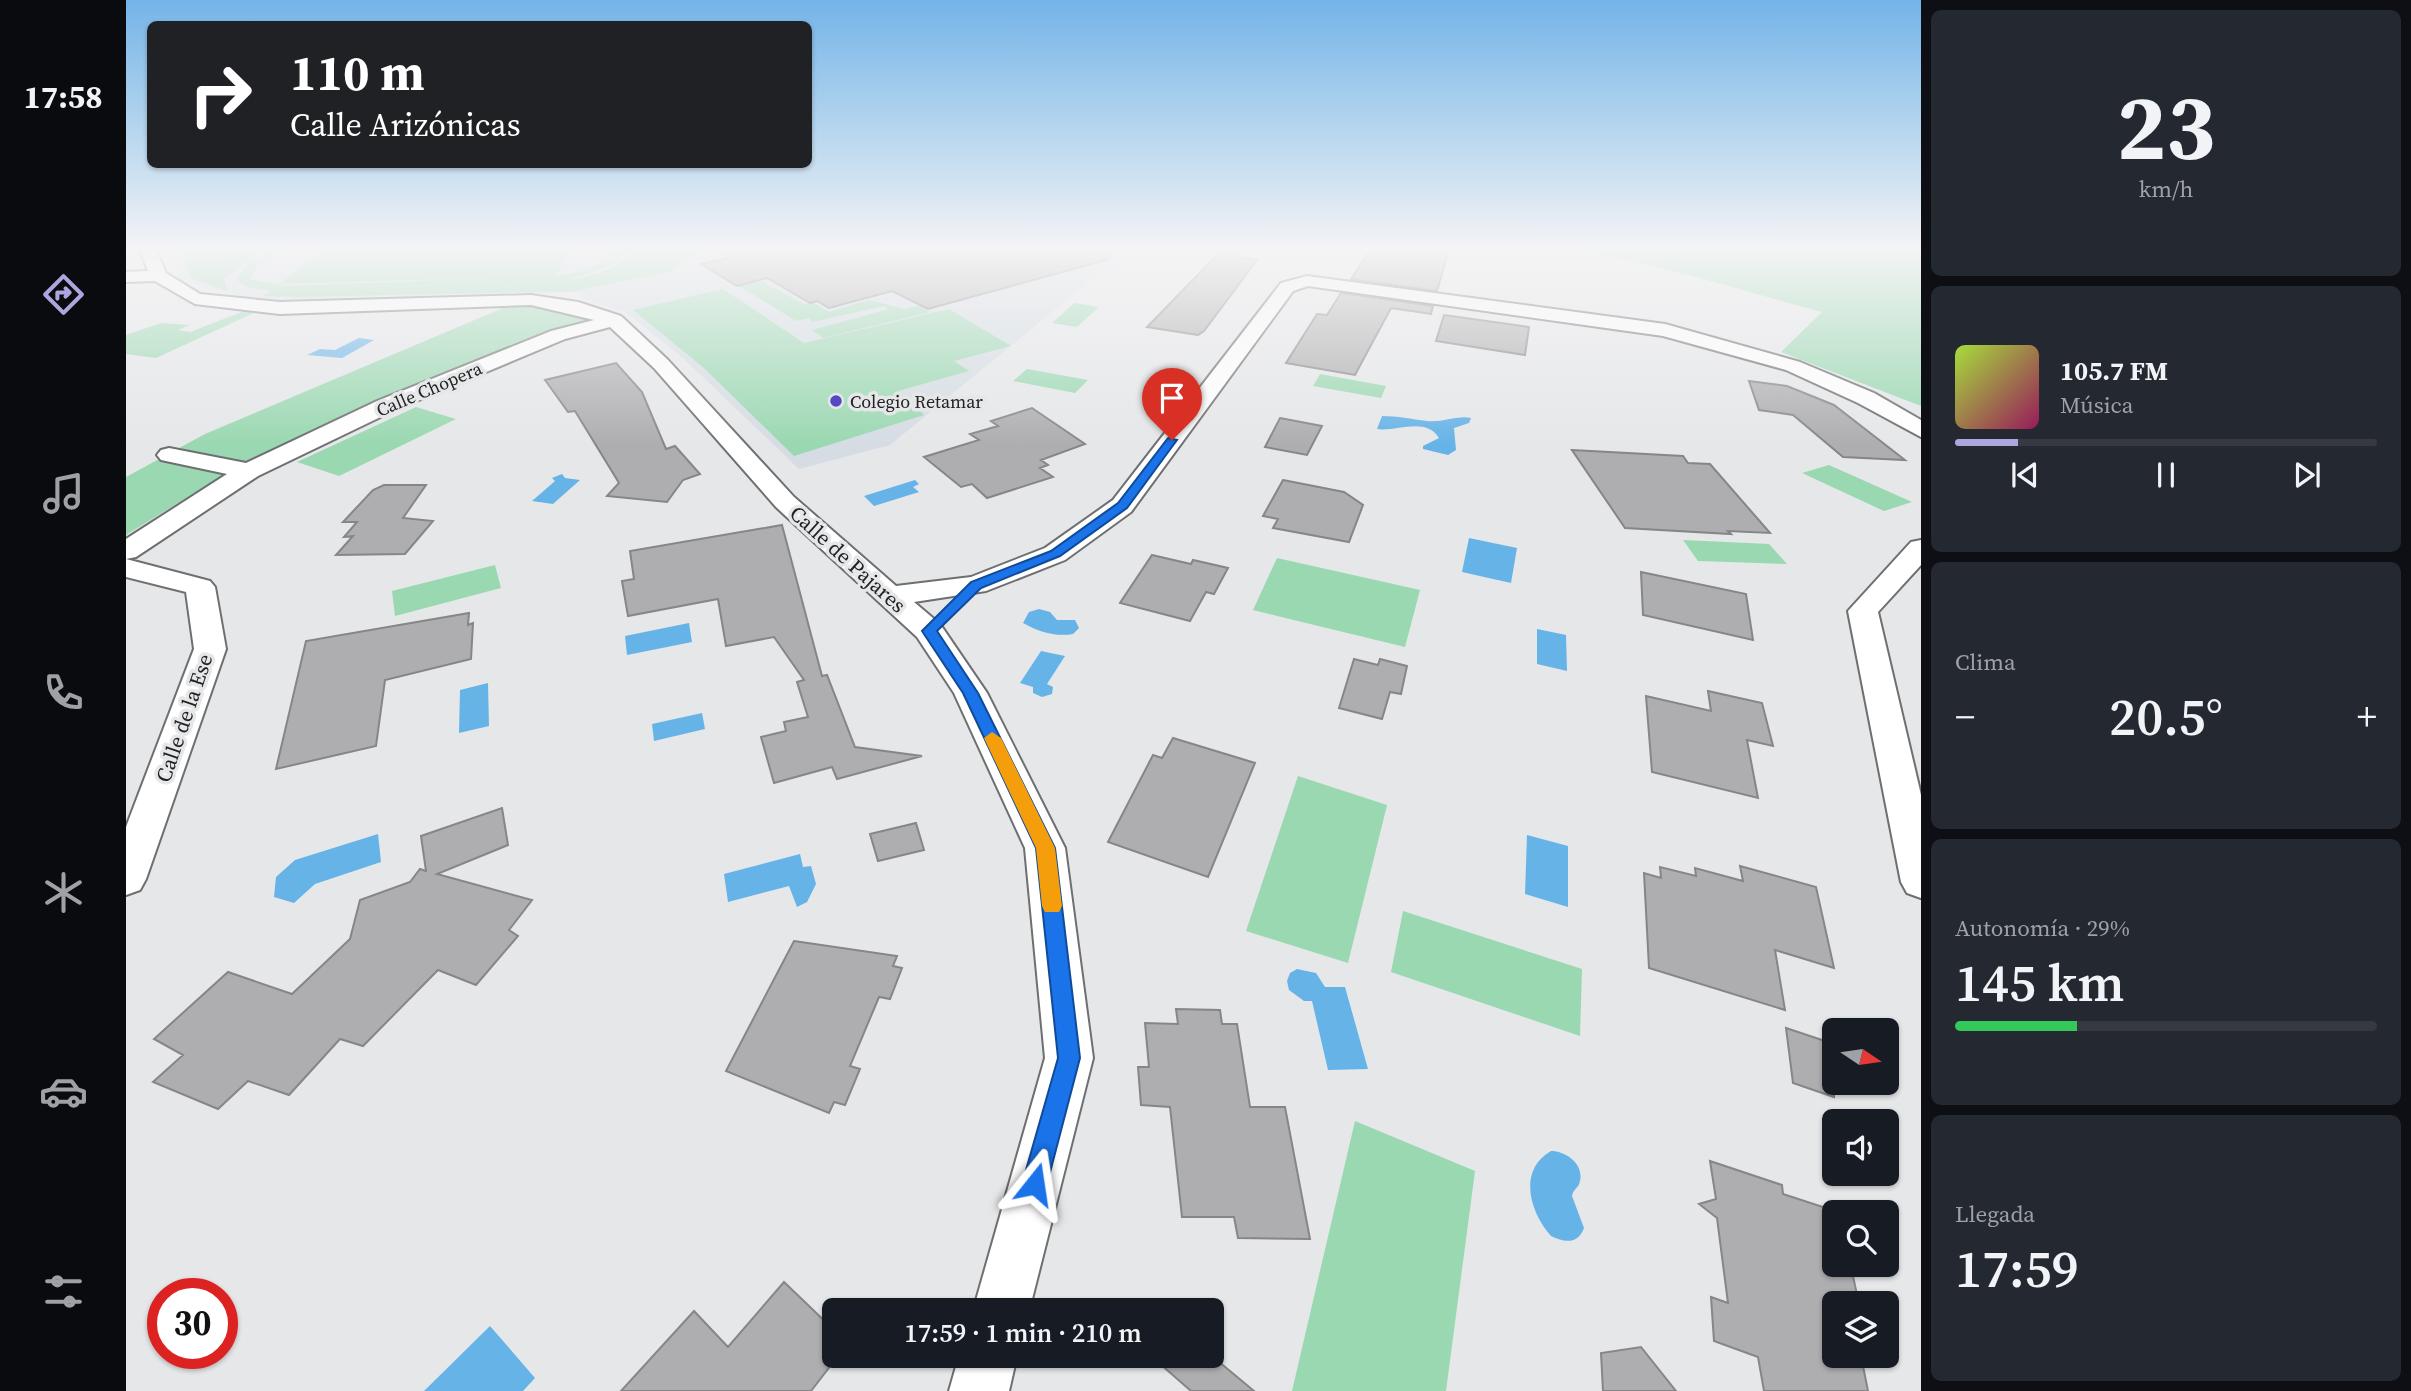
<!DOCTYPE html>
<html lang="es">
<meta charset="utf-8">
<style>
:root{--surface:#171b24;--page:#242831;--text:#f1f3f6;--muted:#9ea1a6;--line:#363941;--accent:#aba6de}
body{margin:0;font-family:"Source Serif 4",serif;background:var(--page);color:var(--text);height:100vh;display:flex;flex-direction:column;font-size:26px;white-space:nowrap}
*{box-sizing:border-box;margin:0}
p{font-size:23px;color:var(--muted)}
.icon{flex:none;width:38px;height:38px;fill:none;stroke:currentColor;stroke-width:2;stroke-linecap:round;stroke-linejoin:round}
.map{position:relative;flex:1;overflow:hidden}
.drawer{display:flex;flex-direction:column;gap:10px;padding:10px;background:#0d0f14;width:490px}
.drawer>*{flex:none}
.banner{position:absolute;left:21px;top:21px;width:665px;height:147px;border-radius:10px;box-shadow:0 2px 5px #0004;background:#202124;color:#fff;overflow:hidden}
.needle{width:46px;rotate:103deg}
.controls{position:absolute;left:1696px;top:1018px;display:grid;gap:14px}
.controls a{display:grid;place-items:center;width:77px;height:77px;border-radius:10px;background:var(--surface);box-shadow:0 2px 5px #0004;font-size:35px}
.speed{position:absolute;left:21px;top:1278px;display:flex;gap:14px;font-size:35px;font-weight:700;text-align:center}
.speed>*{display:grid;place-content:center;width:91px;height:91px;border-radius:50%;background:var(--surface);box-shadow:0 2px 5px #0004;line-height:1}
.speed .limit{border:10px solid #d22;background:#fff;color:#111}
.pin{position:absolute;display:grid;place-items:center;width:60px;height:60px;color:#fff;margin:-72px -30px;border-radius:50% 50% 50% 0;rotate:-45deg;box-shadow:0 0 7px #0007}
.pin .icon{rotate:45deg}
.me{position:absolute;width:77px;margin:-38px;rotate:15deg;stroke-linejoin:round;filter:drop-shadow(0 0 5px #0008)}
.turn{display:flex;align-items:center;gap:24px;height:147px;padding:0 28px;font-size:32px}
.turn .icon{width:91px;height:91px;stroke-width:2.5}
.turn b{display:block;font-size:49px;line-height:60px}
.big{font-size:52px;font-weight:600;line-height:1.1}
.drawer .widget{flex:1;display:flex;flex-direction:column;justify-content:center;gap:10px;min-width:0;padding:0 24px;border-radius:10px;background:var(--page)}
.drawer .dial{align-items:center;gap:0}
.dial b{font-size:91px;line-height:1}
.song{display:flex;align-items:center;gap:21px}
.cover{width:84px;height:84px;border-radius:10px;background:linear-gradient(135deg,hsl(80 70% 55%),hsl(330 70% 35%))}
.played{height:7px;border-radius:4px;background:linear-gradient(90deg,var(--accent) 15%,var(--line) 15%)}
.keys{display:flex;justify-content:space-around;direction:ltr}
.heat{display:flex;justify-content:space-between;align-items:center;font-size:38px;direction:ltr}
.charge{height:10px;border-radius:5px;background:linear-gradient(90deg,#34c759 29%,var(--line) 0)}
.trip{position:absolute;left:696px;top:1298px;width:402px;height:70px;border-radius:10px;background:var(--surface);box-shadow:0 2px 5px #0004;font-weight:600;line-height:70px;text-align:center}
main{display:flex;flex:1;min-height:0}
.tabs{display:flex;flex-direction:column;width:126px;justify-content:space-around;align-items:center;background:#090b0e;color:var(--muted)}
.tabs .icon{width:49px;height:49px}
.tabs .on{color:var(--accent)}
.tabs b{font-size:32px;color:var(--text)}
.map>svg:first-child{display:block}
.built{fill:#d5dce3}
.green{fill:#9ad8b1}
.water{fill:#66b3e7}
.building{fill:#aeaeb0;stroke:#868687;stroke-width:2}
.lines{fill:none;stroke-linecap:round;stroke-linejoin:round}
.minor-casing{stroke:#6e6f70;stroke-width:4}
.minor{fill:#fff;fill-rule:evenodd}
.route{fill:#1a73e8;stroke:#114b97;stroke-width:2}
.slow{fill:#f59e0b}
.poi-dot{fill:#5549c1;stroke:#e6e7e9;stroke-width:2.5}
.labels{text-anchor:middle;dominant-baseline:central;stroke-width:7;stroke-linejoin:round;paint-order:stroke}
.far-street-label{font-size:18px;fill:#222223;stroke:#e6e7e9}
.far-poi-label{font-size:18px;fill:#222223;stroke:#e6e7e9;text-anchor:start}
.street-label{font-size:21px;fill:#222223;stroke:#e6e7e9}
</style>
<main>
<nav class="tabs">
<b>17:58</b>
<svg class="icon on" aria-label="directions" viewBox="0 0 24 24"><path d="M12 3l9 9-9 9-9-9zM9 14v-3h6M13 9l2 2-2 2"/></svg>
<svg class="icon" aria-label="music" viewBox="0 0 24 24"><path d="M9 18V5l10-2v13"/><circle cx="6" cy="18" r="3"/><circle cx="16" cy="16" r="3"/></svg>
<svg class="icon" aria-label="phone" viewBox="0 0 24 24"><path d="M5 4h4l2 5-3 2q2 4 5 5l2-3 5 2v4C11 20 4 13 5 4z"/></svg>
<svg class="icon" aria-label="climate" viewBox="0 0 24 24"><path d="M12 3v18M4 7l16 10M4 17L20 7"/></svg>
<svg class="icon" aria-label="car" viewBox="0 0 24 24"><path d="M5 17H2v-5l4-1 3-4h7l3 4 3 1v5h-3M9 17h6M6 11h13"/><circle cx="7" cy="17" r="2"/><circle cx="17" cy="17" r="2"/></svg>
<svg class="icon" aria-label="filters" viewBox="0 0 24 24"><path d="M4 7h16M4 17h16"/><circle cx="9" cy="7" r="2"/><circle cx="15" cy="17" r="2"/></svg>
</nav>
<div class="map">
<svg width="1795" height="1391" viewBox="0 0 1795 1391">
<rect width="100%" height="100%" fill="#e6e7e9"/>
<path class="built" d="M 43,250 L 1028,250 L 969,277 L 764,445 L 673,469 L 557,358 L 499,312 L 457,299 L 453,293 L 147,302 L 83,290 L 52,279 Z"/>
<path class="green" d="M 56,250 L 106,250 L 104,253 L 135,252 L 98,278 L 101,291 L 64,278 Z
M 145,250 L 155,250 L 131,266 L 124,279 L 158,286 L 400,277 L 153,284 L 198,250 L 447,250 L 429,276 C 450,274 476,268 490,250 L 502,250 L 485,265 L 441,280 C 465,276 492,271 507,250 L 569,252 L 546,271 L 450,291 L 168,297 L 137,296 L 146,291 L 118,286 L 110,279 L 124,262 Z
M 1436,250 L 1795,250 L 1795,406 L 1655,352 L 1696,312 C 1613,290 1520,259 1436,250 Z
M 601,263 L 678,304 L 688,303 L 703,312 L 743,300 L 779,309 L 793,306 L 804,312 L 697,338 L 686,330 L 763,309 L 758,306 L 686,322 L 684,318 L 670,321 L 613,286 L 631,281 Z
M 597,289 L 678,343 L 823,309 L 885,346 L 828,361 L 843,371 L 772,391 L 798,415 L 668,456 L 578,368 L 507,310 Z
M 948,303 L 973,307 L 951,327 L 926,323 Z
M 404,305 L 457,314 L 470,321 L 265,400 L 91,479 L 0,535 L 0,477 L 79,434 L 377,308 Z
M 121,310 L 130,312 L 30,358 L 0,354 L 0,335 L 35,323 L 64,325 L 52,330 L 64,332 Z
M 901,369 L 962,380 L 949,393 L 887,381 Z
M 1194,374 L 1260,386 L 1255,398 L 1187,386 Z
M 290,407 L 330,419 L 213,476 L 171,462 Z
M 1703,465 L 1786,502 L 1758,511 L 1676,473 Z
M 1557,540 L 1643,544 L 1661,564 L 1572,561 Z
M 1151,558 L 1294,590 L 1279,647 L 1127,610 Z
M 369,565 L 375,588 L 269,616 L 266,591 Z
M 1172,776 L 1261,805 L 1222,963 L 1120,931 Z
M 1277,911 L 1456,969 L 1454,1036 L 1265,972 Z
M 1229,1121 L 1349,1171 L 1320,1391 L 1166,1391 Z"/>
<path class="water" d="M 233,338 L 248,340 L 216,358 L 181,355 L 194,349 L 209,350 Z
M 1256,416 C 1272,416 1285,419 1301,421 C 1316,423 1331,415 1345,418 L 1343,423 L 1328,428 L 1330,450 L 1322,455 L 1297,449 L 1297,446 L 1313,438 C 1300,416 1270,432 1251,429 Z
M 436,474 L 439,478 L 454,480 L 427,504 L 406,501 L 429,481 L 426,478 Z
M 789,480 L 793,484 L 787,487 L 793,492 L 748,506 L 738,496 Z
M 1343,538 L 1391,548 L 1385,583 L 1336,572 Z
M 913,609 L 924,612 L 931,620 L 949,620 L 953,628 L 947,634 C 930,637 913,632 897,623 L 903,612 Z
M 563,623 L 566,642 L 501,655 L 499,636 Z
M 1411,629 L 1440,635 L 1441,671 L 1411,664 Z
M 915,651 L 939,656 L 921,684 L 927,687 L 926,694 L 916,697 L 907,693 L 907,687 L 894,683 Z
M 362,683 L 363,726 L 333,733 L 334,690 Z
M 576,713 L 579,729 L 528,741 L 526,724 Z
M 252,834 L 255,862 L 189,884 L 168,903 L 148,897 L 150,877 L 169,860 Z
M 1401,835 L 1442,846 L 1442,907 L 1399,894 Z
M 674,854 L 677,867 L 685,866 L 690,884 L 681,902 L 671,907 L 663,886 L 602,902 L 598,874 Z
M 1171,969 L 1190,973 L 1199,987 L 1219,987 L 1242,1069 L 1202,1070 L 1186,1001 L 1178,1001 L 1163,990 L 1161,981 L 1164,973 Z
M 1425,1151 C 1440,1151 1458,1164 1454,1181 C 1453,1188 1447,1189 1446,1196 L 1458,1228 C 1452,1244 1439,1243 1425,1236 C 1403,1211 1392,1170 1425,1151 Z
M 364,1326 L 409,1378 L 397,1391 L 298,1391 Z"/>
<path class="building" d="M 590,250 L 982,250 L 984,259 L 802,309 L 766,291 L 703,308 L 691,301 L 684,303 L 641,278 L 611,286 L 575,264 L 603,258 Z
M 1096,250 L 1111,250 L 1112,257 L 1131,260 L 1078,331 L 1072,335 L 1021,327 Z
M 1244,250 L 1323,250 L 1311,291 L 1225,279 Z
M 1215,293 L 1307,306 L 1305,314 L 1265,308 L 1229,375 L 1160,363 L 1191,314 L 1201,315 Z
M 1318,315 L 1403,327 L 1399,355 L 1310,341 Z
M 490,363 L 516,392 L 540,449 L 549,446 L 574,474 L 557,480 L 541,502 L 481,496 L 493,483 L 449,411 L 442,412 L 419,380 Z
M 1623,381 L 1661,386 L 1708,405 L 1779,460 L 1717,457 L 1667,415 L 1633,410 Z
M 906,408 L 959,444 L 915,460 L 922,465 L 914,468 L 927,477 L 861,498 L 846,484 L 835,487 L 798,457 L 853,440 L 844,434 L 872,426 L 865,421 Z
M 1154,418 L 1196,426 L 1181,455 L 1139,447 Z
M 1446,450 L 1557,456 L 1562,463 L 1584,464 L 1644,533 L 1602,531 L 1605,534 L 1499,528 Z
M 1157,480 L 1218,492 L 1237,505 L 1223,542 L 1147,528 L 1152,519 L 1137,516 Z
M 258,485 L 300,485 L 277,518 L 307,521 L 279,554 L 210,555 L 227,536 L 218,537 L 231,522 L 217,522 L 247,490 Z
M 656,525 L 696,676 L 701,675 L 729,747 L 796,756 L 711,779 L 706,767 L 648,783 L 635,737 L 660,731 L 658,722 L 682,717 L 671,682 L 678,680 L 648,637 L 600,646 L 592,599 L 502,616 L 496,581 L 508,579 L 504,551 Z
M 1026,555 L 1065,564 L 1067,560 L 1102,568 L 1088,594 L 1080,592 L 1064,621 L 994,603 Z
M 1515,572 L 1620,594 L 1627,640 L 1517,615 Z
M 343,613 L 342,625 L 347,623 L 345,659 L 259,680 L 250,746 L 150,769 L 180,641 Z
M 1228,659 L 1252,665 L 1254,659 L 1281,666 L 1275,694 L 1264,692 L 1256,719 L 1213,708 Z
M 1582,691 L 1636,703 L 1647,746 L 1621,740 L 1632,798 L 1526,772 L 1520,696 L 1585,711 Z
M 1047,738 L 1129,763 L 1082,877 L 982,842 L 1027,755 L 1036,758 Z
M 376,808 L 382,845 L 311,874 L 406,900 L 383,930 L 392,936 L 350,985 L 312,970 L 237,1046 L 214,1039 L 163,1095 L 122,1081 L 92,1109 L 27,1082 L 57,1055 L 28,1039 L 102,972 L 166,994 L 224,939 L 234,900 L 284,882 L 294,869 L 300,871 L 295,836 Z
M 790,823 L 798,850 L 752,861 L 744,834 Z
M 1614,866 L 1690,887 L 1708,968 L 1649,950 L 1659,1010 L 1523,968 L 1518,873 L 1535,878 L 1534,867 L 1570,876 L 1569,868 L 1617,881 Z
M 668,941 L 771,956 L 767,966 L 776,968 L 764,999 L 753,997 L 724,1066 L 734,1069 L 719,1105 L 708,1102 L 703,1113 L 600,1071 Z
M 1050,1009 L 1094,1010 L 1096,1024 L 1111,1024 L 1124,1107 L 1159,1107 L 1184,1239 L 1112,1238 L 1108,1217 L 1056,1217 L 1044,1107 L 1015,1105 L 1012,1067 L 1023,1067 L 1019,1023 L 1052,1024 Z
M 1660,1028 L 1708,1044 L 1708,1097 L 1667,1083 Z
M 1584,1161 L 1656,1185 L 1657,1194 L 1706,1210 L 1708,1265 L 1717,1265 L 1719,1274 L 1727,1276 L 1733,1304 L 1708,1304 L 1708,1356 L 1735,1356 L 1742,1391 L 1638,1391 L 1632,1357 L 1588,1341 L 1585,1297 L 1602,1303 L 1591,1218 L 1573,1204 L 1590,1199 Z
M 658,1282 L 709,1331 L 709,1360 L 685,1391 L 495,1391 L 568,1311 L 602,1347 Z
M 1515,1347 L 1550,1391 L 1477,1391 L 1475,1353 Z
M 1025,1356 L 1086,1356 L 1128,1391 L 1065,1391 Z"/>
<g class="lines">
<g class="minor-casing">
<path id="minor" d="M 14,250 L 30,250 L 40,273 L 74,294 L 154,302 L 405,295 L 452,302 L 495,316 L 542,360 L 668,497 L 770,586 L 845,577 L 919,548 L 987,500 L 1155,283 L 1181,276 L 1539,324 L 1674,362 L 1748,393 L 1795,420 L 1795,437 L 1732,403 L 1660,370 L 1537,336 L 1182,286 L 1167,291 L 1005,512 L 939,560 L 860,591 L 788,602 L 814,624 L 861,693 L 939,848 L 967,1058 L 903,1311 L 847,1311 L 919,1058 L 899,848 L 828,693 L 791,637 L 650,507 L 528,368 L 484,327 L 439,339 L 267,411 L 132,476 L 10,557 L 0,559 L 0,539 L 101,474 L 35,460 L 31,455 L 35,450 L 43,448 L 120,463 L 251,401 L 425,331 L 468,320 L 405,305 L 154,314 L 69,304 L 29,281 L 0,282 L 0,272 L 22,271 Z
M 1795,540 L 1795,565 L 1752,612 L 1795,795 L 1795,898 L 1781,893 L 1775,882 L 1722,611 L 1785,542 Z
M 0,559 L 84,581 L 89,587 L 100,649 L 20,879 L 14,890 L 0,895 L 0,827 L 68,649 L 60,592 L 0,577 Z
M 833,1356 L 891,1356 L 883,1391 L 823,1391 Z"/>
</g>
<use href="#minor" class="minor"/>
</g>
<linearGradient id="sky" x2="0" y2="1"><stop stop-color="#74b4e8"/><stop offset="0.56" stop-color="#f4f4f5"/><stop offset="1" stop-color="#f4f4f5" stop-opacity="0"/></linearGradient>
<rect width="1795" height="445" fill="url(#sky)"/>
<path class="route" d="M 1042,438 L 1051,440 L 1001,508 L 934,556 L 855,588 L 811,631 L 852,693 L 929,848 L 954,1058 L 921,1184 L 918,1193 L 909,1197 L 900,1193 L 896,1184 L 932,1058 L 910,848 L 837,693 L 796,631 L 845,582 L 925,551 L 992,503 Z"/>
<path class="slow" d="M 866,732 L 875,738 L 929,848 L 936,906 L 933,912 L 919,912 L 916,906 L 910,848 L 858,738 Z"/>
<circle class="poi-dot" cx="710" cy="401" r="7"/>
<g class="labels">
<g class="far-street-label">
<text transform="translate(303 389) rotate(-23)">Calle Chopera</text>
</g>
<g class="far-poi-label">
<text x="724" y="401">Colegio Retamar</text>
</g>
<g class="street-label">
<text transform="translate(722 559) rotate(42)">Calle de Pajares</text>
<text transform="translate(58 718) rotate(-71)">Calle de la Ese</text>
</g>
</g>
</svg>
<div class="controls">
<a><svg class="needle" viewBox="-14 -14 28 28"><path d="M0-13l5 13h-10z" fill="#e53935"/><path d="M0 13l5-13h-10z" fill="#9ea1a6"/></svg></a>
<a><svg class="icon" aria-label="sound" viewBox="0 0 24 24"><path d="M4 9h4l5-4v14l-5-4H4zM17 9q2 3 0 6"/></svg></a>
<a><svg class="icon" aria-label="search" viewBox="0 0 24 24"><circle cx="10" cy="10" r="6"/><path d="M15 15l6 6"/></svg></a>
<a><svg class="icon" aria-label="layers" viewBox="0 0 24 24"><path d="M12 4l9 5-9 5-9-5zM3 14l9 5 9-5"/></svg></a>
</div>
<div class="speed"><div class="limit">30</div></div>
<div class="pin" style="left:1046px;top:440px;background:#d93025"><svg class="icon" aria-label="arrive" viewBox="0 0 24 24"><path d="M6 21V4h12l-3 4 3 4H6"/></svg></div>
<svg class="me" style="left:909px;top:1184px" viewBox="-20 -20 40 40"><path d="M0-17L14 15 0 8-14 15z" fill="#1a73e8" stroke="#fff" stroke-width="4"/></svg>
<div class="trip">17:59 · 1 min · 210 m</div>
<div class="banner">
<div class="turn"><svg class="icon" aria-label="right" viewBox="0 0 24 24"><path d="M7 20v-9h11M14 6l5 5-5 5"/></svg><div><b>110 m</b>Calle Arizónicas</div></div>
</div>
</div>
<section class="drawer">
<div class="widget dial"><b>23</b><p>km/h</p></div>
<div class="widget">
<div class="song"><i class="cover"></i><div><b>105.7 FM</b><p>Música</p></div></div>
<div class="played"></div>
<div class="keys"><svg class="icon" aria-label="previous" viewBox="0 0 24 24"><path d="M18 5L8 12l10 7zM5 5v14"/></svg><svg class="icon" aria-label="pause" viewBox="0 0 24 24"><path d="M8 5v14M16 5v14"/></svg><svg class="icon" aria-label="next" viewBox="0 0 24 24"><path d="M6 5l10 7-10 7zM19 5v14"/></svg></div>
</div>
<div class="widget"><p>Clima</p>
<div class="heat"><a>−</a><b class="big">20.5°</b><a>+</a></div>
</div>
<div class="widget"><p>Autonomía · 29%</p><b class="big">145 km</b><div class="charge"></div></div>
<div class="widget"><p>Llegada</p><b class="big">17:59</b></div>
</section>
</main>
